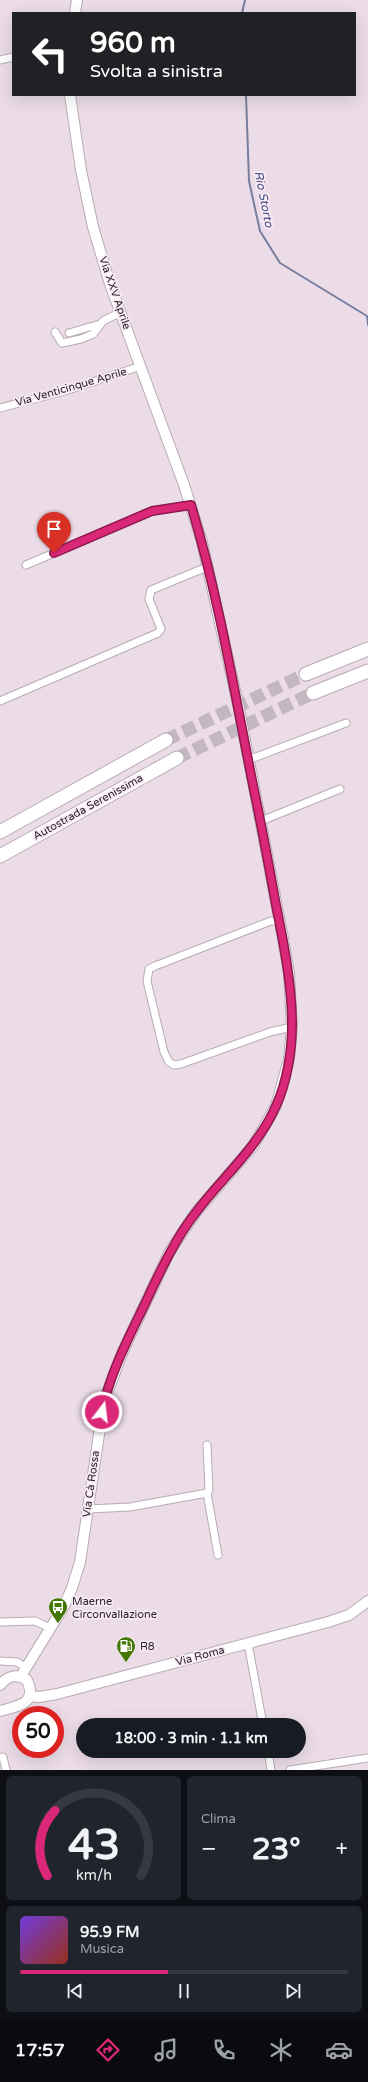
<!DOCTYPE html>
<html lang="it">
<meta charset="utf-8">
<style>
:root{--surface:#171b24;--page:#20242c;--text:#f1f3f6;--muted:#9ea1a6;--line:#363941;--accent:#db2777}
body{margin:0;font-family:"Varela Round",sans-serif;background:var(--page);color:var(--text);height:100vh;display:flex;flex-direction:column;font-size:15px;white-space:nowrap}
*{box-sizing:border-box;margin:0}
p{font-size:13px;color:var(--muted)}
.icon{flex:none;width:22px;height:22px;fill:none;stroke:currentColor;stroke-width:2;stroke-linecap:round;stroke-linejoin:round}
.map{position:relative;height:1770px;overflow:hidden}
.drawer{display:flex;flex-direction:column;gap:6px;padding:6px;background:#0d0f14;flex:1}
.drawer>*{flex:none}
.top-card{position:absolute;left:12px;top:12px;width:344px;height:84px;border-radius:0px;box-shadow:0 4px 16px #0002;background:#202124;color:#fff;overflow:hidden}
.speed{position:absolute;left:12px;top:1706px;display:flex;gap:8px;font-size:20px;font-weight:700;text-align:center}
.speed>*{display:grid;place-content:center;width:52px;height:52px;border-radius:50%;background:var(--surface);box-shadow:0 4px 16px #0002;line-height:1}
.speed .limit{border:6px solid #d22;background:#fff;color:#111}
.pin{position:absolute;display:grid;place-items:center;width:34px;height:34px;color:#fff;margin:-41px -17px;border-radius:50% 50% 50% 0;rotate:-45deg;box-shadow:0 0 4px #0007}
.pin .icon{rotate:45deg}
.me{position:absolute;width:44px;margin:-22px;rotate:15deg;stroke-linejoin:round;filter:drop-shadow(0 0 3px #0008)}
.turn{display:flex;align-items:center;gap:14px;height:84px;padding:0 12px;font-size:18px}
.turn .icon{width:52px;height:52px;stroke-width:2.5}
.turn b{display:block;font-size:28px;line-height:34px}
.big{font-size:30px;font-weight:700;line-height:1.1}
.drawer .card{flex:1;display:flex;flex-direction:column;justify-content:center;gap:6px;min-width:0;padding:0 14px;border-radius:6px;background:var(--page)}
.drawer .dial{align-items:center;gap:0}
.dial svg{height:104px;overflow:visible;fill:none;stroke:var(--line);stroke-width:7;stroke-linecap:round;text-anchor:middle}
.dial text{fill:var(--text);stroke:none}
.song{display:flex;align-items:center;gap:12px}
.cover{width:48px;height:48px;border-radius:6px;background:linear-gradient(135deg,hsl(260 70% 55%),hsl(10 70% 35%))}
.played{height:4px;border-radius:2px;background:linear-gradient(90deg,var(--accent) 45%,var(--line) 45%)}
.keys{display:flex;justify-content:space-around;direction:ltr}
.heat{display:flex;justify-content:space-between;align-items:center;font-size:22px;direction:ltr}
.drawer .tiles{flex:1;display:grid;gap:6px;grid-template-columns:1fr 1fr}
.card:last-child{grid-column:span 2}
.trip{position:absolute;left:76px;top:1718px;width:230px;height:40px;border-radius:20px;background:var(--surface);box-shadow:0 4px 16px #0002;font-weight:700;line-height:40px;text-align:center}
.menu{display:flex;height:64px;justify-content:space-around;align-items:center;background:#090b0e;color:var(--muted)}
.menu .icon{width:28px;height:28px}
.menu .on{color:var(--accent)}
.menu b{font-size:18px;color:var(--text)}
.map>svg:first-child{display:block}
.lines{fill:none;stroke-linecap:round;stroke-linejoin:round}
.stream{stroke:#787e9e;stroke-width:2}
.motorway-tunnel{stroke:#c4b7c1;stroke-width:13;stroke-dasharray:13 6;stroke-linecap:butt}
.minor-casing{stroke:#b9abb4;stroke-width:9}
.secondary-casing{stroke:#b9abb4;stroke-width:12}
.motorway-casing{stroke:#b9abb4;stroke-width:15}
.minor{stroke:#fff;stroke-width:7}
.secondary{stroke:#fff;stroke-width:10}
.motorway{stroke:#fff;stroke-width:13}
.route-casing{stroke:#8e194d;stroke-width:10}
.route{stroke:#db2777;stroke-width:7}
.labels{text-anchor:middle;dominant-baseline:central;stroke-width:3.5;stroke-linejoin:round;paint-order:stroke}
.street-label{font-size:11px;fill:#2a2428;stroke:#f9eaf4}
.poi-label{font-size:11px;fill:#2a2428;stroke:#f9eaf4;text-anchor:start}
.water-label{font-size:12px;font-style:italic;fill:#454f88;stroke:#f9eaf4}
</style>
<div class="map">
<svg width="368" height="1770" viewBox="0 0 368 1770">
<rect width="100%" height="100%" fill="#ebdce7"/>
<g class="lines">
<path class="stream" d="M 242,13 L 245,0
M 246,95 L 249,181 L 260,231 L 280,263 L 367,316 L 368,325"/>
<path class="motorway-tunnel" d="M 166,740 L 306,674
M 177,758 L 313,693"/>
<g class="minor-casing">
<path id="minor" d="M 0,60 L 13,57
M 55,332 L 62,343 L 81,339 L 93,334 L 103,321 L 121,312
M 69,333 L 100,324
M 0,408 L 68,390 L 141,366
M 26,565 L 152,511 L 191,505
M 0,701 L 158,633 L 161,629 L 149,599 L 151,590 L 207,567
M 248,760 L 346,723
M 261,821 L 340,789
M 280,921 L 271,921 L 155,966 L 149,969 L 147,981 L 164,1052 L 169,1062 L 174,1065 L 181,1064 L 270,1032 L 292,1027
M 207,1493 L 218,1555
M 88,1509 L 130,1507 L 207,1493 L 209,1490 L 207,1445
M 0,1622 L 35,1621 L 50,1628
M 248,1643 L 263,1725
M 0,1661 L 17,1662 L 25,1667
M 268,1751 L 271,1770
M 3,1757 L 6,1770
M 290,1770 L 368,1758"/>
</g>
<g class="secondary-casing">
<path id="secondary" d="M 75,13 L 77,0
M 21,1676 L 64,1606 L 72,1588 L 80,1562 L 104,1401 L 123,1351 L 169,1253 L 184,1230 L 197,1211 L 253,1146 L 276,1106 L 289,1059 L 292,1027 L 289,973 L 282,933 L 238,704 L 202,542 L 184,485 L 110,284 L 93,227 L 81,170 L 70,95
M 0,1685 C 8,1676 16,1673 27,1680 C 38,1704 18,1706 0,1711
M 30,1696 L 39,1697 L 57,1694 L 328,1622 L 349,1615 L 368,1601"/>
</g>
<g class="motorway-casing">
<path id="motorway" d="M 306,674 L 368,649
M 313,693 L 368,671
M 0,832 L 166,740
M 0,856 L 177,758"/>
</g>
<use href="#minor" class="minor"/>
<use href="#secondary" class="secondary"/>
<use href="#motorway" class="motorway"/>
</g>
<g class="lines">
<g class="route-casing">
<path id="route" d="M 54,553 L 152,511 L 191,505 C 219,598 235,695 254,790 C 262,828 269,867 276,905 C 284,945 292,985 292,1025 C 292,1051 287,1082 276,1106 C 258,1147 224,1176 197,1211 C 174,1240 159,1274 143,1308 C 127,1341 109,1376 102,1412"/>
</g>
<use href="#route" class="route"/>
</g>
<defs>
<g id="bus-pin" transform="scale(1)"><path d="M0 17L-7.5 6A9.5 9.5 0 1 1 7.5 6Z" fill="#427702" stroke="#f9eaf4"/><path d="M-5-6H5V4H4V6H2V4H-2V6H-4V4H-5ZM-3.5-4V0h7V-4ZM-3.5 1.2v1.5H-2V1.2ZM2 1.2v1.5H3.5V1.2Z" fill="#fff"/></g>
<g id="fuel-pin" transform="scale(1)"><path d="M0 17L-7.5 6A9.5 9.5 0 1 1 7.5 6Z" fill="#427702" stroke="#f9eaf4"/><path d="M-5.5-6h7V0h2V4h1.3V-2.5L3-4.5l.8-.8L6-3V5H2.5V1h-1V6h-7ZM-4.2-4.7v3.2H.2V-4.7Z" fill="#fff"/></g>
</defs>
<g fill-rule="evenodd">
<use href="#bus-pin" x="58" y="1607"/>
<use href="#fuel-pin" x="126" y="1646"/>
</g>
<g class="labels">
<g class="street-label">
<text transform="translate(115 293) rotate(71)">Via XXV Aprile</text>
<text transform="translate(71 387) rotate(-16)">Via Venticinque Aprile</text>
<text transform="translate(88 807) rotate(-29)">Autostrada Serenissima</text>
<text transform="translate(91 1484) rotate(-82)">Via Cà Rossa</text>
<text transform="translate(200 1656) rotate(-15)">Via Roma</text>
</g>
<g class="poi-label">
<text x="72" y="1601">Maerne<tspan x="72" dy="13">Circonvallazione</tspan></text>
<text x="140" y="1646">R8</text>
</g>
<g class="water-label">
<text transform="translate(264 199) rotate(79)">Rio Storto</text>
</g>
</g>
</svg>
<div class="speed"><div class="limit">50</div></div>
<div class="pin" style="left:54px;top:553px;background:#d93025"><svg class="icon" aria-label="arrive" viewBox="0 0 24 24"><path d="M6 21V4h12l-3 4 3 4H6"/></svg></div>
<svg class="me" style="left:102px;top:1412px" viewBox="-20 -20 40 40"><circle r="17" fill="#db2777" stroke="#fff" stroke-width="3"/><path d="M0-11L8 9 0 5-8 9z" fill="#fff"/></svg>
<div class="trip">18:00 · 3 min · 1.1 km</div>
<div class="top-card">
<div class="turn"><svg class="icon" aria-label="left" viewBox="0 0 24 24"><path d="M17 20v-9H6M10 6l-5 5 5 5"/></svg><div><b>960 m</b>Svolta a sinistra</div></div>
</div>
</div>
<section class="drawer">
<div class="tiles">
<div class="card dial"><svg viewBox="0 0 100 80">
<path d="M14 69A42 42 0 1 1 86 69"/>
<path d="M14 69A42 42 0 0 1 20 19" stroke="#db2777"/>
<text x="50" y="56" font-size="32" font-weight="700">43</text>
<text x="50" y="72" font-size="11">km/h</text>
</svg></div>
<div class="card"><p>Clima</p>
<div class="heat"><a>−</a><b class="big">23°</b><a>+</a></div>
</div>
<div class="card">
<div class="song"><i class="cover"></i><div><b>95.9 FM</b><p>Musica</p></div></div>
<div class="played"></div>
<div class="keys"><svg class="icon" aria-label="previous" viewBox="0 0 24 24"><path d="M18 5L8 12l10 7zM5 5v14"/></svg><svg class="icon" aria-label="pause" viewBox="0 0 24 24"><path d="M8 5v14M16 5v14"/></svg><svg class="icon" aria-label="next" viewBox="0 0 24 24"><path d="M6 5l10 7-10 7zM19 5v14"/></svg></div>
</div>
</div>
</section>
<nav class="menu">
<b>17:57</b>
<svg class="icon on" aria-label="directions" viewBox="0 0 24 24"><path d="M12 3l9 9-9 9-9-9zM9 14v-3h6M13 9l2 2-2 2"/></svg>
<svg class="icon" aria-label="music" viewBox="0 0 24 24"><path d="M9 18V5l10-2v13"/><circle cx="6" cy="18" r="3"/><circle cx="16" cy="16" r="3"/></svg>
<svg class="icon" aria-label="phone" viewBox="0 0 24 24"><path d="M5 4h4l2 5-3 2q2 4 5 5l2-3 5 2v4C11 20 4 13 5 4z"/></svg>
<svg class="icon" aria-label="climate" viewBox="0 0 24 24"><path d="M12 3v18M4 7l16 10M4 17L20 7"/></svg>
<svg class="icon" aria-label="car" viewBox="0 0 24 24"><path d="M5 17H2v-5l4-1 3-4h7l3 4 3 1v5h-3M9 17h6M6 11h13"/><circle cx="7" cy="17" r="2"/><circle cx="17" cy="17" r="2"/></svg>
</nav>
